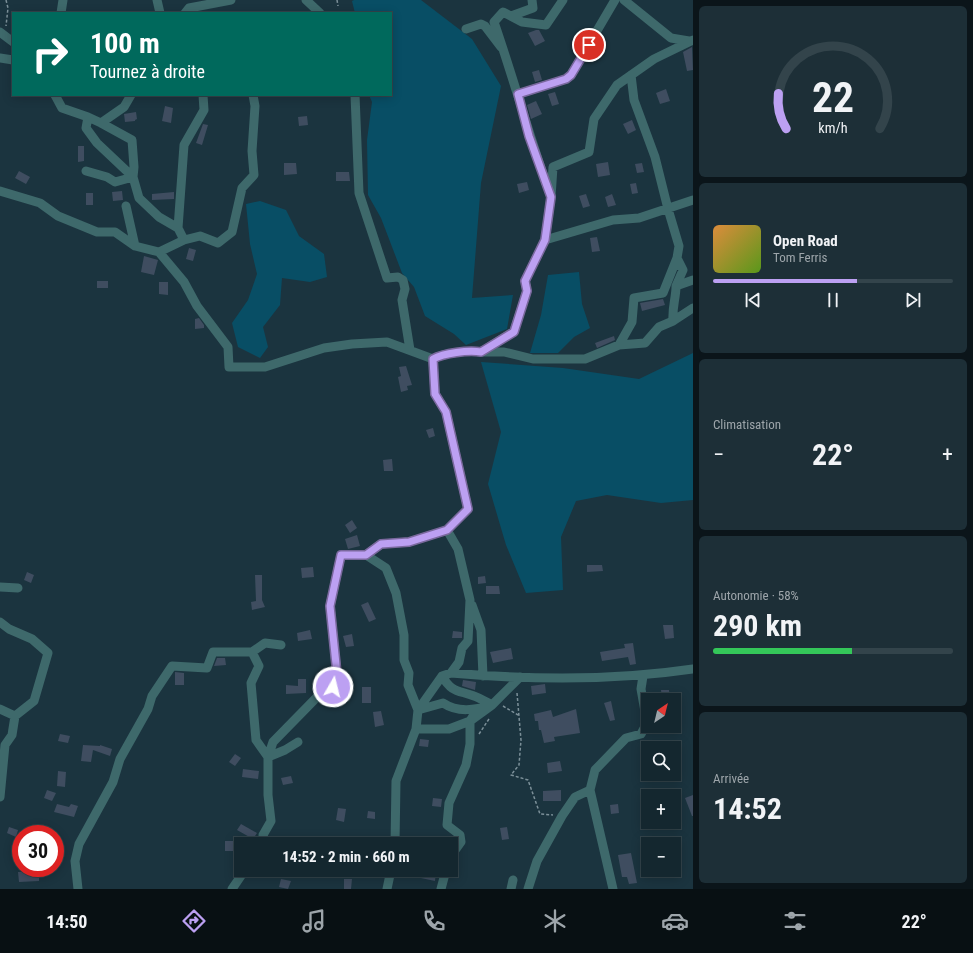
<!DOCTYPE html>
<html lang="fr">
<meta charset="utf-8">
<style>
:root{--surface:#14272f;--page:#1d2f37;--text:#f1f3f6;--muted:#9da5aa;--line:#33444b;--accent:#bca0f2}
body{margin:0;font-family:"Roboto Condensed",sans-serif;background:var(--page);color:var(--text);height:100vh;display:flex;flex-direction:column;font-size:15px;white-space:nowrap}
*{box-sizing:border-box;margin:0}
p{font-size:13px;color:var(--muted)}
.icon{flex:none;width:22px;height:22px;fill:none;stroke:currentColor;stroke-width:2;stroke-linecap:round;stroke-linejoin:round}
.map{position:relative;flex:1;overflow:hidden}
.side{display:flex;flex-direction:column;gap:6px;padding:6px;background:#0b151a;width:280px}
.side>*{flex:none}
.banner{position:absolute;left:12px;top:12px;width:380px;height:84px;border-radius:0px;box-shadow:0 2px 10px #0003,0 0 0 1px var(--line);background:#00695c;color:#fff;overflow:hidden}
.needle{width:26px;rotate:35deg}
.tools{position:absolute;left:641px;top:693px;display:grid;gap:8px}
.tools a{display:grid;place-items:center;width:40px;height:40px;border-radius:0px;background:var(--surface);box-shadow:0 2px 10px #0003,0 0 0 1px var(--line);font-size:20px}
.speed{position:absolute;left:12px;top:825px;display:flex;gap:8px;font-size:20px;font-weight:700;text-align:center}
.speed>*{display:grid;place-content:center;width:52px;height:52px;border-radius:50%;background:var(--surface);box-shadow:0 2px 10px #0003,0 0 0 1px var(--line);line-height:1}
.speed .limit{border:6px solid #d22;background:#fff;color:#111}
.pin{position:absolute;display:grid;place-items:center;width:34px;height:34px;color:#fff;margin:-17px;border:2px solid #fff;border-radius:50%;box-shadow:0 1px 4px #0007}
.me{position:absolute;width:44px;margin:-22px;rotate:8deg;stroke-linejoin:round;filter:drop-shadow(0 0 3px #0008)}
.turn{display:flex;align-items:center;gap:14px;height:84px;padding:0 12px;font-size:18px}
.turn .icon{width:52px;height:52px;stroke-width:2.5}
.turn b{display:block;font-size:28px;line-height:34px}
.big{font-size:30px;font-weight:700;line-height:1.1}
.side .widget{flex:1;display:flex;flex-direction:column;justify-content:center;gap:6px;min-width:0;padding:0 14px;border-radius:6px;background:var(--page)}
.side .dial{align-items:center;gap:0}
.dial svg{height:104px;overflow:visible;fill:none;stroke:var(--line);stroke-width:7;stroke-linecap:round;text-anchor:middle}
.dial text{fill:var(--text);stroke:none}
.song{display:flex;align-items:center;gap:12px}
.cover{width:48px;height:48px;border-radius:6px;background:linear-gradient(135deg,hsl(30 70% 55%),hsl(90 70% 35%))}
.played{height:4px;border-radius:2px;background:linear-gradient(90deg,var(--accent) 60%,var(--line) 60%)}
.keys{display:flex;justify-content:space-around;direction:ltr}
.heat{display:flex;justify-content:space-between;align-items:center;font-size:22px;direction:ltr}
.charge{height:6px;border-radius:3px;background:linear-gradient(90deg,#34c759 58%,var(--line) 0)}
.trip{position:absolute;left:234px;top:837px;width:224px;height:40px;border-radius:0px;background:var(--surface);box-shadow:0 2px 10px #0003,0 0 0 1px var(--line);font-weight:700;line-height:40px;text-align:center}
.dock{display:flex;height:64px;justify-content:space-around;align-items:center;background:#081013;color:var(--muted)}
.dock .icon{width:28px;height:28px}
.dock .current{color:var(--accent)}
.dock b{font-size:18px;color:var(--text)}
main{display:flex;flex:1;min-height:0}
.map>svg:first-child{display:block}
.green{fill:#084e65}
.building{fill:#3f4d60}
.lines{fill:none;stroke-linecap:round;stroke-linejoin:round}
.path{stroke:#7c9099;stroke-width:1.5;stroke-dasharray:3 2;stroke-linecap:butt}
.minor{stroke:#3e696b;stroke-width:9}
.route-casing{stroke:#7a689d;stroke-width:10}
.route{stroke:#bca0f2;stroke-width:7}
</style>
<main>
<div class="map">
<svg width="693" height="889" viewBox="0 0 693 889">
<rect width="100%" height="100%" fill="#1b343f"/>
<path class="green" d="M 354,0 L 421,0 L 472,39 L 501,86 L 481,183 L 472,298 L 513,295 L 507,329 L 466,345 L 454,334 L 425,316 L 414,287 L 402,273 L 381,218 L 368,195 L 367,140 L 372,102 L 369,95 L 391,95 L 391,13 L 355,13 L 352,1 Z
M 260,201 L 286,210 L 299,236 L 324,254 L 327,277 L 310,282 L 282,278 L 280,305 L 263,327 L 268,347 L 260,358 L 238,347 L 232,323 L 248,300 L 257,274 L 250,244 L 246,204 Z
M 579,272 L 582,304 L 590,328 L 574,337 L 558,353 L 530,353 L 541,315 L 548,275 Z
M 693,353 L 693,500 L 661,503 L 607,495 L 576,501 L 561,537 L 563,590 L 526,593 L 506,545 L 488,484 L 501,432 L 481,362 L 563,368 L 639,379 Z"/>
<path class="building" d="M 536,30 L 539,30 L 545,41 L 535,46 L 528,33 Z
M 692,47 L 693,70 L 687,71 L 683,52 Z
M 539,70 L 542,80 L 535,82 L 532,72 Z
M 666,89 L 670,101 L 660,104 L 656,93 Z
M 555,92 L 559,104 L 552,106 L 548,94 Z
M 536,101 L 542,114 L 531,119 L 527,105 Z
M 165,106 L 173,108 L 171,123 L 162,121 Z
M 136,112 L 137,119 L 135,120 L 135,121 L 125,122 L 124,114 Z
M 307,116 L 308,125 L 299,126 L 298,117 Z
M 632,120 L 636,130 L 628,134 L 623,124 Z
M 203,124 L 208,125 L 202,145 L 196,143 Z
M 78,146 L 84,146 L 84,161 L 78,162 Z
M 608,162 L 610,175 L 598,177 L 596,164 Z
M 284,163 L 296,163 L 297,174 L 284,175 Z
M 642,163 L 644,172 L 637,173 L 635,164 Z
M 19,171 L 30,177 L 26,184 L 15,178 Z
M 336,172 L 349,172 L 350,181 L 336,181 Z
M 527,182 L 529,190 L 519,193 L 517,184 Z
M 636,183 L 638,193 L 632,194 L 630,184 Z
M 122,191 L 123,200 L 113,201 L 112,192 Z
M 174,192 L 174,199 L 152,200 L 152,194 Z
M 86,193 L 93,193 L 93,205 L 86,205 Z
M 586,194 L 590,206 L 583,208 L 579,196 Z
M 612,194 L 616,205 L 608,207 L 605,197 Z
M 597,237 L 600,251 L 592,252 L 590,238 Z
M 189,248 L 196,250 L 193,261 L 186,259 Z
M 144,256 L 158,260 L 154,275 L 141,272 Z
M 97,281 L 108,281 L 108,288 L 97,288 Z
M 159,282 L 168,282 L 168,295 L 159,294 Z
M 663,299 L 665,305 L 642,311 L 640,303 Z
M 199,318 L 204,325 L 204,328 L 195,329 L 195,319 Z
M 614,336 L 615,340 L 597,348 L 595,343 Z
M 406,366 L 412,385 L 407,386 L 408,390 L 401,392 L 398,377 L 401,376 L 399,367 Z
M 433,428 L 435,436 L 429,438 L 426,430 Z
M 392,459 L 393,471 L 384,471 L 383,460 Z
M 352,520 L 357,528 L 350,533 L 345,525 Z
M 357,535 L 360,546 L 348,549 L 345,539 Z
M 587,565 L 602,565 L 603,571 L 587,572 Z
M 313,567 L 314,577 L 302,578 L 301,568 Z
M 27,572 L 34,575 L 31,583 L 24,580 Z
M 255,575 L 262,575 L 262,600 L 265,607 L 252,610 L 251,602 L 256,601 Z
M 485,576 L 486,583 L 478,584 L 478,577 Z
M 486,586 L 499,586 L 500,594 L 486,594 Z
M 368,602 L 376,619 L 369,622 L 361,605 Z
M 663,625 L 673,625 L 674,638 L 665,639 Z
M 310,630 L 312,639 L 298,641 L 297,633 Z
M 453,631 L 462,632 L 462,638 L 452,638 Z
M 352,634 L 354,646 L 346,647 L 343,636 Z
M 633,643 L 636,664 L 630,665 L 628,657 L 602,661 L 600,652 L 625,648 L 624,644 Z
M 511,648 L 513,659 L 493,663 L 490,652 Z
M 217,658 L 225,658 L 226,665 L 214,666 Z
M 175,672 L 184,673 L 184,685 L 175,685 Z
M 298,679 L 306,679 L 306,693 L 286,694 L 286,685 L 298,686 Z
M 463,680 L 476,682 L 475,690 L 462,686 Z
M 545,684 L 546,693 L 532,695 L 531,686 Z
M 362,687 L 371,687 L 371,703 L 362,703 Z
M 661,690 L 669,690 L 670,700 L 662,700 Z
M 611,701 L 615,720 L 610,721 L 604,703 Z
M 576,709 L 580,733 L 554,737 L 555,741 L 544,743 L 541,730 L 539,730 L 538,721 L 535,721 L 534,714 L 551,710 L 553,717 Z
M 381,711 L 384,725 L 375,727 L 373,712 Z
M 60,734 L 70,736 L 68,743 L 58,741 Z
M 420,739 L 429,740 L 428,747 L 419,746 Z
M 83,745 L 100,746 L 100,745 L 112,749 L 110,756 L 93,750 L 91,762 L 81,761 Z
M 235,754 L 241,758 L 235,766 L 229,762 Z
M 560,761 L 562,771 L 548,773 L 547,763 Z
M 243,769 L 259,771 L 258,779 L 242,777 Z
M 58,771 L 66,772 L 65,787 L 57,786 Z
M 291,776 L 293,783 L 283,785 L 281,778 Z
M 47,790 L 56,793 L 52,801 L 44,798 Z
M 561,790 L 561,801 L 543,801 L 543,791 Z
M 693,795 L 693,816 L 692,816 L 685,798 Z
M 433,798 L 442,799 L 441,807 L 432,806 Z
M 57,804 L 69,807 L 71,804 L 78,806 L 74,817 L 54,812 Z
M 618,804 L 619,813 L 611,814 L 610,805 Z
M 338,808 L 346,809 L 344,822 L 336,820 Z
M 368,811 L 375,812 L 375,819 L 367,818 Z
M 241,824 L 257,833 L 253,839 L 237,830 Z
M 9,827 L 18,830 L 16,837 L 7,833 Z
M 507,827 L 509,839 L 502,840 L 500,828 Z
M 225,841 L 241,841 L 241,851 L 225,851 Z
M 631,853 L 637,883 L 629,884 L 627,877 L 622,877 L 618,855 Z
M 402,870 L 436,871 L 435,881 L 402,874 Z
M 39,871 L 39,881 L 19,882 L 18,872 Z
M 281,879 L 291,881 L 288,889 L 279,887 Z
M 344,879 L 352,879 L 351,889 L 344,889 Z"/>
<g class="lines">
<path class="path" d="M 6,0 L 8,8 L 6,26
M 337,0 L 338,6
M 517,693 L 521,740 L 519,765 L 511,775 L 528,780 L 540,814 L 553,815
M 503,706 L 518,715
M 479,734 L 489,719"/>
<path class="minor" d="M 157,0 L 160,13
M 306,0 L 320,13
M 563,0 L 546,25 L 522,22 L 503,12 L 494,22 C 514,80 530,139 551,197 L 553,167 L 589,152 L 594,119 L 617,85 L 654,59 L 693,40
M 624,0 L 671,38 L 689,41
M 61,13 L 63,0
M 185,13 L 189,8 L 231,0
M 511,16 L 533,8 L 532,0
M 466,29 L 481,24 L 485,26 L 501,47
M 0,32 L 13,42
M 0,58 L 13,60
M 631,75 L 634,100 L 655,157 L 668,209 L 679,246 L 677,258 L 683,270 L 676,286 L 693,280
M 518,94 L 566,79 L 571,75 L 615,0
M 55,95 L 62,108 L 88,117 L 86,128 L 97,143 L 133,177 L 139,198 L 159,217 L 178,228 L 184,240 L 159,252
M 355,95 L 359,193 L 387,278 L 398,277 L 403,280 L 405,289 L 402,300 L 410,350
M 88,117 L 101,123 L 124,107 L 131,95
M 86,171 L 107,177 L 115,182 L 133,177 L 134,167 L 132,140 L 101,123
M 0,191 L 40,203 L 58,216 L 97,232 L 115,232 L 135,246 L 159,252 L 184,282 L 197,306 L 228,347 L 229,367 L 265,367 L 324,348 L 352,344 L 387,342 L 433,359 L 435,394 L 446,412 L 468,509 L 447,530 L 409,542 L 381,544 L 366,555
M 126,206 L 135,246
M 178,228 L 184,145 L 204,110 L 203,95
M 184,240 L 200,236 L 218,243 L 232,232 L 242,188 L 254,175 L 252,151 L 255,106 L 253,95
M 545,240 L 613,220 L 639,218 L 693,200
M 673,321 L 693,308
M 619,345 L 632,322 L 634,298 L 663,293 L 677,258
M 481,352 L 504,352 L 533,359 L 585,359 L 619,345 L 645,343 L 659,327 L 673,321 C 672,307 676,298 676,286
M 433,359 C 444,353 468,350 481,352 L 514,331 L 527,291 L 525,281 L 545,240 L 551,197
M 447,530 L 458,549 L 470,600 L 468,641 L 462,648 L 459,662 L 451,673
M 0,587 L 18,588
M 472,605 L 481,630 L 483,676
M 0,622 L 9,629 L 32,639 L 48,653 L 34,701 L 15,716 L 12,735 L 5,745 L 0,797
M 252,652 L 259,666 L 251,683 L 256,740 L 268,757 L 268,795 L 271,821 L 263,835 L 265,842 L 264,844
M 0,709 L 15,716
M 416,729 L 449,729 L 470,721 L 473,716
M 298,742 L 285,750 L 268,757 L 273,742 L 320,694 L 333,687 L 337,674 L 330,606 L 341,555 L 366,555 L 386,568 L 396,593 L 404,635 L 404,660 L 409,673 L 408,685 L 418,710 L 443,703 C 458,713 475,710 492,705 C 486,702 480,698 474,696 C 458,690 452,693 442,676
M 395,844 L 396,781 L 416,729 L 418,710 L 442,676 L 451,673 C 532,680 613,681 693,669
M 451,856 L 461,842 L 460,835 L 447,825 L 449,803 L 466,765 L 470,744 L 470,721 L 492,705 L 520,677
M 78,889 L 75,861 L 79,844 L 113,782 L 120,759 L 148,709 L 152,696 L 172,666 L 207,668 L 213,652 L 252,652 L 265,643 L 281,645
M 232,889 L 245,870
M 387,889 L 391,870
M 441,889 L 446,870
M 511,889 L 513,880
M 528,889 L 537,861 L 562,816 L 575,797 L 590,790
M 613,889 L 590,790 L 595,770 L 626,738 L 641,734 L 647,723 L 641,689 L 643,676"/>
</g>
<g class="lines">
<g class="route-casing">
<path id="route" d="M 333,687 L 337,674 L 330,606 L 341,555 L 366,555 L 381,544 L 409,542 L 447,530 L 468,509 L 446,412 L 435,394 L 433,359 C 444,353 468,350 481,352 L 514,332 L 527,291 L 525,281 L 545,240 L 551,197 L 529,136 L 518,94 L 566,79 L 571,75 L 589,45"/>
</g>
<use href="#route" class="route"/>
</g>
</svg>
<div class="tools">
<a><svg class="needle" viewBox="-14 -14 28 28"><path d="M0-13l5 13h-10z" fill="#e53935"/><path d="M0 13l5-13h-10z" fill="#9da5aa"/></svg></a>
<a><svg class="icon" aria-label="search" viewBox="0 0 24 24"><circle cx="10" cy="10" r="6"/><path d="M15 15l6 6"/></svg></a>
<a>+</a>
<a>−</a>
</div>
<div class="speed"><div class="limit">30</div></div>
<div class="pin" style="left:589px;top:45px;background:#d93025"><svg class="icon" aria-label="arrive" viewBox="0 0 24 24"><path d="M6 21V4h12l-3 4 3 4H6"/></svg></div>
<svg class="me" style="left:333px;top:687px" viewBox="-20 -20 40 40"><circle r="17" fill="#bca0f2" stroke="#fff" stroke-width="3"/><path d="M0-11L8 9 0 5-8 9z" fill="#fff"/></svg>
<div class="trip">14:52 · 2 min · 660 m</div>
<div class="banner">
<div class="turn"><svg class="icon" aria-label="right" viewBox="0 0 24 24"><path d="M7 20v-9h11M14 6l5 5-5 5"/></svg><div><b>100 m</b>Tournez à droite</div></div>
</div>
</div>
<section class="side">
<div class="widget dial"><svg viewBox="0 0 100 80">
<path d="M14 69A42 42 0 1 1 86 69"/>
<path d="M14 69A42 42 0 0 1 8 42" stroke="#bca0f2"/>
<text x="50" y="56" font-size="32" font-weight="700">22</text>
<text x="50" y="72" font-size="11">km/h</text>
</svg></div>
<div class="widget">
<div class="song"><i class="cover"></i><div><b>Open Road</b><p>Tom Ferris</p></div></div>
<div class="played"></div>
<div class="keys"><svg class="icon" aria-label="previous" viewBox="0 0 24 24"><path d="M18 5L8 12l10 7zM5 5v14"/></svg><svg class="icon" aria-label="pause" viewBox="0 0 24 24"><path d="M8 5v14M16 5v14"/></svg><svg class="icon" aria-label="next" viewBox="0 0 24 24"><path d="M6 5l10 7-10 7zM19 5v14"/></svg></div>
</div>
<div class="widget"><p>Climatisation</p>
<div class="heat"><a>−</a><b class="big">22°</b><a>+</a></div>
</div>
<div class="widget"><p>Autonomie · 58%</p><b class="big">290 km</b><div class="charge"></div></div>
<div class="widget"><p>Arrivée</p><b class="big">14:52</b></div>
</section>
</main>
<nav class="dock">
<b>14:50</b>
<svg class="icon current" aria-label="directions" viewBox="0 0 24 24"><path d="M12 3l9 9-9 9-9-9zM9 14v-3h6M13 9l2 2-2 2"/></svg>
<svg class="icon" aria-label="music" viewBox="0 0 24 24"><path d="M9 18V5l10-2v13"/><circle cx="6" cy="18" r="3"/><circle cx="16" cy="16" r="3"/></svg>
<svg class="icon" aria-label="phone" viewBox="0 0 24 24"><path d="M5 4h4l2 5-3 2q2 4 5 5l2-3 5 2v4C11 20 4 13 5 4z"/></svg>
<svg class="icon" aria-label="climate" viewBox="0 0 24 24"><path d="M12 3v18M4 7l16 10M4 17L20 7"/></svg>
<svg class="icon" aria-label="car" viewBox="0 0 24 24"><path d="M5 17H2v-5l4-1 3-4h7l3 4 3 1v5h-3M9 17h6M6 11h13"/><circle cx="7" cy="17" r="2"/><circle cx="17" cy="17" r="2"/></svg>
<svg class="icon" aria-label="filters" viewBox="0 0 24 24"><path d="M4 7h16M4 17h16"/><circle cx="9" cy="7" r="2"/><circle cx="15" cy="17" r="2"/></svg>
<b>22°</b>
</nav>
